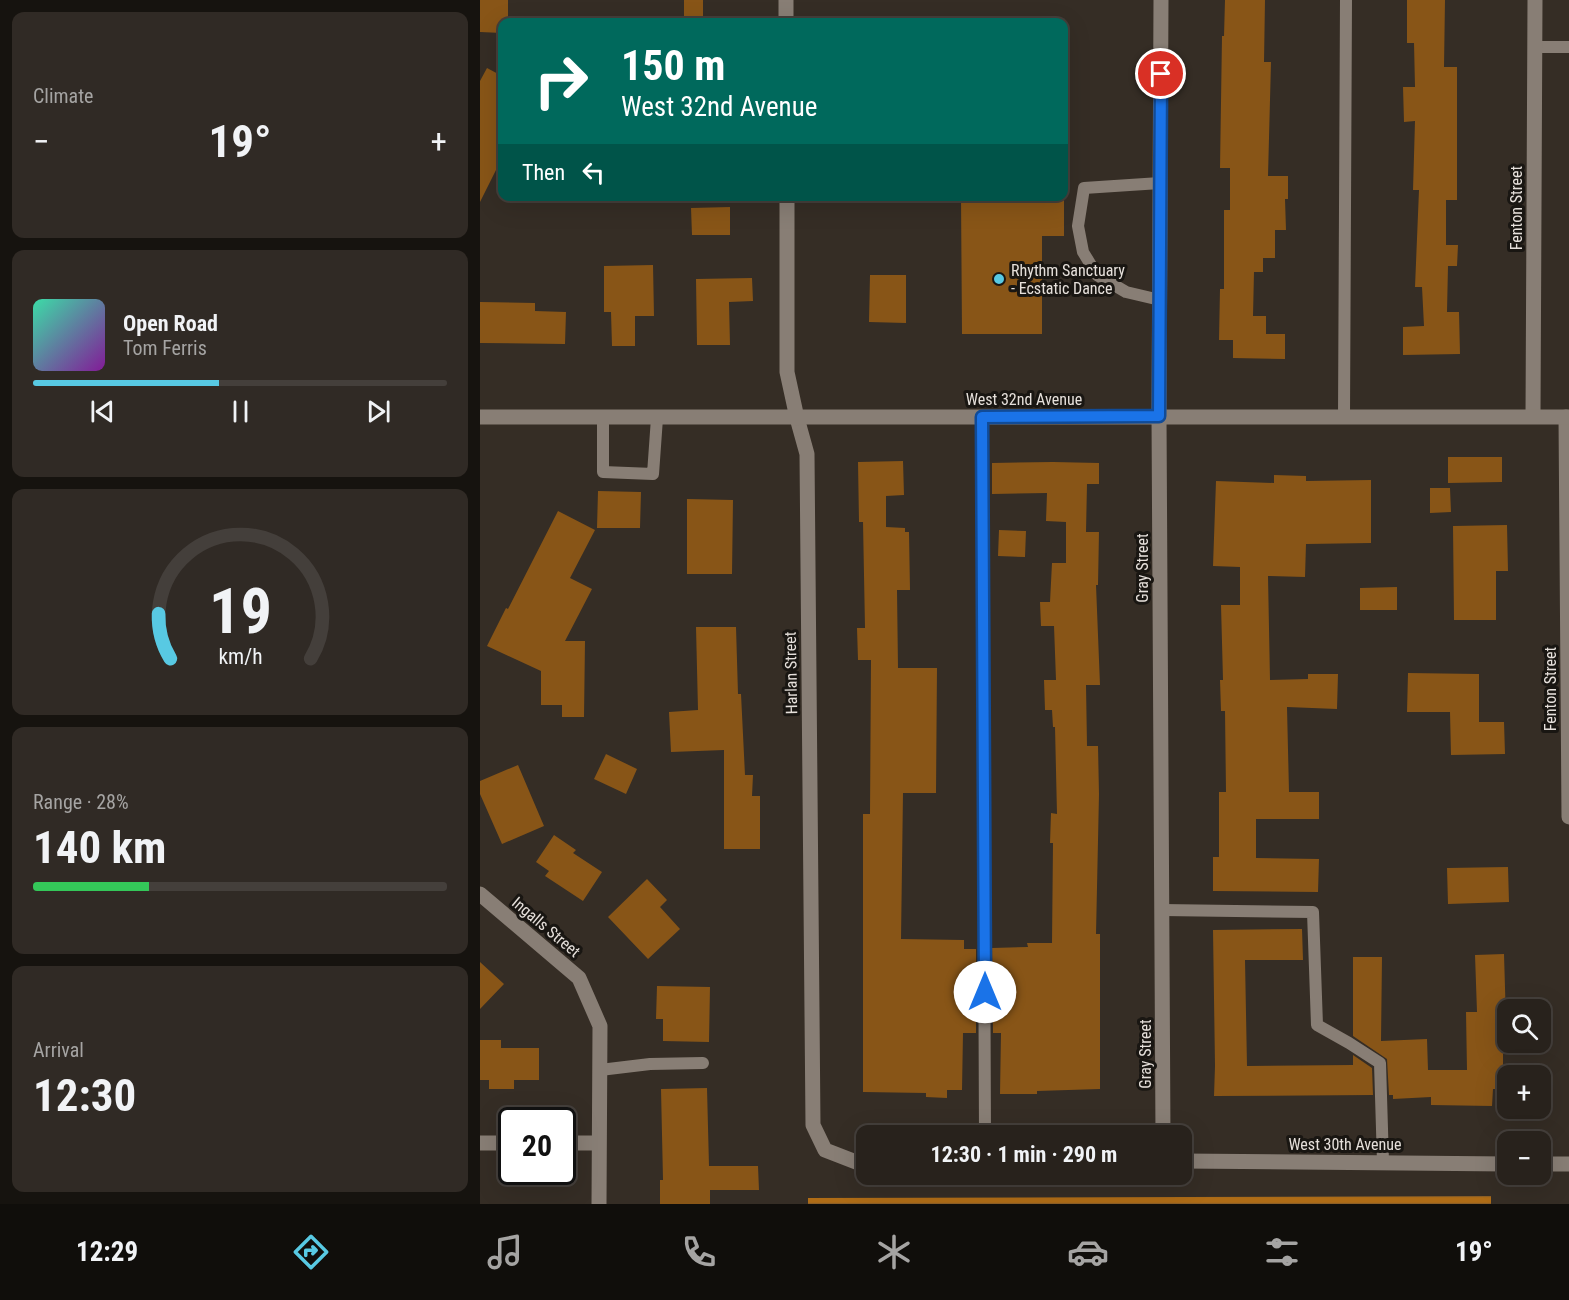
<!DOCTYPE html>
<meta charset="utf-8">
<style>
:root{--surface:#28221c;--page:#302a25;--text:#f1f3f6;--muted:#a5a4a3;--line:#443f3b;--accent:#58c9e3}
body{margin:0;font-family:"Roboto Condensed",sans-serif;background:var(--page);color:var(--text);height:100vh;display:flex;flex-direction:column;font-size:22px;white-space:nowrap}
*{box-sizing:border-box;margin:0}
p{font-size:20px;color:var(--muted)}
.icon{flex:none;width:33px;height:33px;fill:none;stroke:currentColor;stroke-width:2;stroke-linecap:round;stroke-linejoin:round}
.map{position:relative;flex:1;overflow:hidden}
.sheet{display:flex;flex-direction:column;gap:12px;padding:12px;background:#16130f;width:480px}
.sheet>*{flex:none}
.hud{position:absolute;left:18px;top:18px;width:570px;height:183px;border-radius:12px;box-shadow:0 6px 24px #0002,0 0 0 2px var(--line);background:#00695c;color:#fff;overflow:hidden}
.tools{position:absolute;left:1017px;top:999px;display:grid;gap:12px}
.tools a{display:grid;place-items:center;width:54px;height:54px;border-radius:12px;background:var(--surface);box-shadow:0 6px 24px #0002,0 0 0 2px var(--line);font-size:30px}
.speed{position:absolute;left:18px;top:1107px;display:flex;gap:12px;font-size:30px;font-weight:700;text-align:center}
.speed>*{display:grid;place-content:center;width:78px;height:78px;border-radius:50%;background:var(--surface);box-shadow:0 6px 24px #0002,0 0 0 2px var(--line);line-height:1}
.speed .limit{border:3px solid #111;border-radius:9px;background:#fff;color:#111}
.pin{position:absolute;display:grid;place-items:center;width:51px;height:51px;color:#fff;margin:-26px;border:3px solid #fff;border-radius:50%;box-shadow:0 2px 6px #0007}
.me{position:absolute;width:66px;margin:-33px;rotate:0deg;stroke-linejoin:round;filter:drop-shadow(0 0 4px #0008)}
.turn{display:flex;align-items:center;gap:21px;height:126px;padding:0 24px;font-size:27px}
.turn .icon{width:78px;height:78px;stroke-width:2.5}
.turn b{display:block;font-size:42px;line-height:51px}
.then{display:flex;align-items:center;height:57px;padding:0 24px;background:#0003;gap:12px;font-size:22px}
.big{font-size:45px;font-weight:700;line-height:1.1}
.sheet .card{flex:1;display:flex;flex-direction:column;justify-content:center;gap:9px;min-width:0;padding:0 21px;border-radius:12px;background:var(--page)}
.sheet .dial{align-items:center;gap:0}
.dial svg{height:156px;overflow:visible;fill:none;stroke:var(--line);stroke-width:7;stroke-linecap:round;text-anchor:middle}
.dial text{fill:var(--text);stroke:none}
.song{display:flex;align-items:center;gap:18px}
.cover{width:72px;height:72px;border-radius:9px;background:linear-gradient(135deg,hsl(160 70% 55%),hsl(290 70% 35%))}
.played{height:6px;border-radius:3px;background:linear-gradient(90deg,var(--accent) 45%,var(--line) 45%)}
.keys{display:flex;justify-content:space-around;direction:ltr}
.heat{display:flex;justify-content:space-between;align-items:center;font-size:33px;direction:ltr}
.charge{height:9px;border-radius:4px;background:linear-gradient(90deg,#34c759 28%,var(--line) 0)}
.trip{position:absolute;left:376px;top:1125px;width:336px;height:60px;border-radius:12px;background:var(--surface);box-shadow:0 6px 24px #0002,0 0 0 2px var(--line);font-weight:700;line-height:60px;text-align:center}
.tabs{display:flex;height:96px;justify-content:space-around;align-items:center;background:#100e0b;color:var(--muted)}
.tabs .icon{width:42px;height:42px}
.tabs .current{color:var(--accent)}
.tabs b{font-size:27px;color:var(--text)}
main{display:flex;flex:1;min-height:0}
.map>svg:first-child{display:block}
.water{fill:url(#water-rules)}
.building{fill:#885517}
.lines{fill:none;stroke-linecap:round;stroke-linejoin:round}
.service{stroke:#887e75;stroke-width:12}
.minor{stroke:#887e75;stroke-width:15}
.tertiary{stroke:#887e75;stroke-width:15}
.route-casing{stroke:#114b97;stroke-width:15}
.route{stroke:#1a73e8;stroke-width:10}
.poi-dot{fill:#58c9e3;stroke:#191612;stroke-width:2}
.labels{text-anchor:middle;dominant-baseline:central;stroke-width:6;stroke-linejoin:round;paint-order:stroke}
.street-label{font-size:16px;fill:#e6e0db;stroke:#191612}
.poi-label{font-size:16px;fill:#e6e0db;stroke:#191612;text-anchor:start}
</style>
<main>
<section class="sheet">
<div class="card"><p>Climate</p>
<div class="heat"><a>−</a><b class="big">19°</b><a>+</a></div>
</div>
<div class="card">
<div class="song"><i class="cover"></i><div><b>Open Road</b><p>Tom Ferris</p></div></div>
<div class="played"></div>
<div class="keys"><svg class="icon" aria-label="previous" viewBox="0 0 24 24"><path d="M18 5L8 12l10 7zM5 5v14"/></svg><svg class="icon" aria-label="pause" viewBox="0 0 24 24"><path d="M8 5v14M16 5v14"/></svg><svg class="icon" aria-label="next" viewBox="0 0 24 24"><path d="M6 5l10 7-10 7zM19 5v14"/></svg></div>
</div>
<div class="card dial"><svg viewBox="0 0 100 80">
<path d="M14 69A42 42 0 1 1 86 69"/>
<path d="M14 69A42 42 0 0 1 8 46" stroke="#58c9e3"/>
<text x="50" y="56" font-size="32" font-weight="700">19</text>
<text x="50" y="72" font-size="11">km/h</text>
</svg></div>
<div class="card"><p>Range · 28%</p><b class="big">140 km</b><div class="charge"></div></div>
<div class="card"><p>Arrival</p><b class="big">12:30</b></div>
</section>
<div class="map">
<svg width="1089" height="1204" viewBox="0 0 1089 1204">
<defs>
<pattern id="water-rules" width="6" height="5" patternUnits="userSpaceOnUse" patternTransform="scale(1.5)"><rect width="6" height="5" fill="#af6c16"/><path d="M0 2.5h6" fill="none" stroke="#855c28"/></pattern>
</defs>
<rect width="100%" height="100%" fill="#352d25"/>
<path class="water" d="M 1011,1196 L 1011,1204 L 328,1204 L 328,1198 Z"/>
<path class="building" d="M 0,0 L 28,0 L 28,22 L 22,22 L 22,33 L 0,32 Z
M 204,0 L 223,0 L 223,22 L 204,22 Z
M 745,0 L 785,0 L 784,62 L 791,62 L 788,176 L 808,176 L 808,199 L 805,199 L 806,230 L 795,230 L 795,258 L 783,258 L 783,272 L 774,272 L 773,316 L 786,316 L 786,334 L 805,334 L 805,359 L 753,358 L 753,340 L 739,340 L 740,289 L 744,289 L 744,210 L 750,210 L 750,168 L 740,168 L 742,36 L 744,36 Z
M 927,0 L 965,0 L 964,67 L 977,67 L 977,200 L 966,200 L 966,245 L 978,245 L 977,266 L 968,266 L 967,312 L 979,312 L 980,354 L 923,355 L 923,327 L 944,326 L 942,287 L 935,287 L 939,190 L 933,190 L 935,121 L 924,122 L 923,87 L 935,87 L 934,43 L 927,43 Z
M 7,68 L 22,76 L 22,158 L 0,202 L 0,81 Z
M 481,196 L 584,196 L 584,236 L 562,236 L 562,334 L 482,334 Z
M 250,207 L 250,235 L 212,235 L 211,208 Z
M 173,265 L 174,316 L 155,316 L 155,346 L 132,346 L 131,312 L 124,312 L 124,266 Z
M 390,275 L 426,275 L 426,323 L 389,322 Z
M 272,278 L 273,301 L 249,302 L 250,345 L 217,345 L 216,279 Z
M 0,302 L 55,303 L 55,311 L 86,312 L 85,344 L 0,343 Z
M 968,457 L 1022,457 L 1022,482 L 968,483 Z
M 423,461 L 424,495 L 406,496 L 406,527 L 425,528 L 425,532 L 429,532 L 430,590 L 417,590 L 418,668 L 457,668 L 456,793 L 423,793 L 421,939 L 484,940 L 484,949 L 496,949 L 496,1033 L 483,1033 L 482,1090 L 467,1090 L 467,1098 L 446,1097 L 446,1093 L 383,1092 L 383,814 L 390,814 L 391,660 L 378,660 L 377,628 L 385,628 L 383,522 L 379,522 L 378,462 Z
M 573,462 L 619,463 L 619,484 L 607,484 L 606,532 L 619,532 L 618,585 L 616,585 L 620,685 L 606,685 L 607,746 L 618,746 L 619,794 L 616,934 L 620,934 L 620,1089 L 557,1091 L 557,1094 L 520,1094 L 521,1033 L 513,1033 L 512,948 L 548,947 L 547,943 L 572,943 L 573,843 L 570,843 L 571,813 L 577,814 L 575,727 L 573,727 L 572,710 L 565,710 L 564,680 L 576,680 L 574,626 L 561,626 L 560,602 L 570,602 L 572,563 L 586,563 L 586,522 L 566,521 L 567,493 L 512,494 L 512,463 Z
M 794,475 L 826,476 L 826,481 L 891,480 L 891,543 L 826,544 L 825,577 L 788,576 L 790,680 L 828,679 L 828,674 L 858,674 L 857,709 L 807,707 L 809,792 L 839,792 L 839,819 L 776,819 L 776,858 L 839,859 L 838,892 L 733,891 L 733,857 L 739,857 L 739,792 L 746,792 L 745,711 L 741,711 L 740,680 L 743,680 L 741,605 L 760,605 L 760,567 L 733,566 L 736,481 L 794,483 Z
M 950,488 L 970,488 L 971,512 L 950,513 Z
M 118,491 L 161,492 L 160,528 L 117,528 Z
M 207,499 L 253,500 L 252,574 L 207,574 Z
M 78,511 L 115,530 L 90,578 L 112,589 L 85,641 L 105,641 L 104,717 L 82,717 L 82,705 L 61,705 L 61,671 L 7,646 L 26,608 L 28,609 Z
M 1027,525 L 1028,571 L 1016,571 L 1016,620 L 974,620 L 973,526 Z
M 519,530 L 546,531 L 545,557 L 518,556 Z
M 917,587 L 917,610 L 880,610 L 880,588 Z
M 216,627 L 256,627 L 258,694 L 261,694 L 265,775 L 273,775 L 272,796 L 280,796 L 280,849 L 244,849 L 244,750 L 191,752 L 189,712 L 218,710 Z
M 928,673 L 999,674 L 999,722 L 1024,722 L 1025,754 L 971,755 L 970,712 L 927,712 Z
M 126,754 L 157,769 L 146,794 L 114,779 Z
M 38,765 L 64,826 L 22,844 L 0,794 L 0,781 Z
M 74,835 L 96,850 L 93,853 L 122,872 L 103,901 L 65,876 L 69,871 L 56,862 Z
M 1028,867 L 1029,902 L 968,904 L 967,868 Z
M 167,879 L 187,900 L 180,907 L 200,929 L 168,959 L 128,917 Z
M 822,929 L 823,960 L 765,960 L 767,1066 L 873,1065 L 873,1055 L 892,1068 L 893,1095 L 734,1096 L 735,1066 L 733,930 Z
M 1024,954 L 1027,1054 L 1023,1054 L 1023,1089 L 1013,1089 L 1012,1106 L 951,1105 L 951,1097 L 913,1099 L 913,1095 L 909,1095 L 907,1059 L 873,1036 L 873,957 L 902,957 L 901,1041 L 947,1039 L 948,1070 L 987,1070 L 986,1012 L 997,1012 L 995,955 Z
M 0,962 L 24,984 L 0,1009 Z
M 177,986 L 230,987 L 229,1042 L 183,1041 L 183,1019 L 176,1019 Z
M 0,1040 L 21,1040 L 21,1048 L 59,1048 L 59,1080 L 34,1080 L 34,1089 L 9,1089 L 9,1080 L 0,1080 Z
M 227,1088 L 229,1166 L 278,1166 L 279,1190 L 230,1190 L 230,1204 L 180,1204 L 180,1180 L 183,1180 L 181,1089 Z"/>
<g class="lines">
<path class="service" d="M 1055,47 L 1089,47
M 680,300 L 646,292 L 617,275 L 603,252 L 598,226 L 604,188 L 680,183
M 864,416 L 866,0
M 123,417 L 123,472 L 173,474 L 177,418
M 502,417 L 505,1136
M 682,910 L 833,912 L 837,1025 L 869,1043 L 900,1063 L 903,1162
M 120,1070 L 170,1064 L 223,1063"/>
<path class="minor" d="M 681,0 L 679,416 L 683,1136
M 1053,416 L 1055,0
M 1086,417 L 1089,817
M 317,418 L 327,454 L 333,1125 L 345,1150 L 376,1162 L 387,1162
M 0,894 L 99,978 L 120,1026 L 119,1204
M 0,1143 L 32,1143
M 82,1143 L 119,1143
M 702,1161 L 1028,1164
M 1060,1164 L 1089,1164"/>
<path class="tertiary" d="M 306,0 L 306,22
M 307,196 L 307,372 L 317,418
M 0,417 L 1089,417"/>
</g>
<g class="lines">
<g class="route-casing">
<path id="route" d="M 505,992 L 502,417 L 679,416 L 681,74"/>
</g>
<use href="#route" class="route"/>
</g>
<circle class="poi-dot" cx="519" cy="279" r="6"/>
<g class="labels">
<g class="street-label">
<text transform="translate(1036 208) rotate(-90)">Fenton Street</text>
<text x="544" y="399">West 32nd Avenue</text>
<text transform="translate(662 568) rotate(-90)">Gray Street</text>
<text transform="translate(311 673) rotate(-91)">Harlan Street</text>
<text transform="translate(1070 689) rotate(-90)">Fenton Street</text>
<text transform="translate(66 927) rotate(40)">Ingalls Street</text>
<text transform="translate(665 1054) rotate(-90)">Gray Street</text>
<text x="865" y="1144">West 30th Avenue</text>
</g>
<g class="poi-label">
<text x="531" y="270">Rhythm Sanctuary<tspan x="531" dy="18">- Ecstatic Dance</tspan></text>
</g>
</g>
</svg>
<div class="tools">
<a><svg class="icon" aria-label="search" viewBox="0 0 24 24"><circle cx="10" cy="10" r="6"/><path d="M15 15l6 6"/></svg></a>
<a>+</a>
<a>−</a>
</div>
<div class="speed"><div class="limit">20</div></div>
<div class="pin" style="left:681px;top:74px;background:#d93025"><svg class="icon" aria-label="arrive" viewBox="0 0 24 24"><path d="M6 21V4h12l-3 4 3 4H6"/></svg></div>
<svg class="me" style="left:505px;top:992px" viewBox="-20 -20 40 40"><circle r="19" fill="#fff"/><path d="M0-13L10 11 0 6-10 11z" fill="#1a73e8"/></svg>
<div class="trip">12:30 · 1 min · 290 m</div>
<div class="hud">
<div class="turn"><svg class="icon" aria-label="right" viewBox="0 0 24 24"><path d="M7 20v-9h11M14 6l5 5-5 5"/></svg><div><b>150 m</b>West 32nd Avenue</div></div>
<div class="then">Then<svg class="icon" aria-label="left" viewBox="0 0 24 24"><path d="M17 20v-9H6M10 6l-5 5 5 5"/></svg></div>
</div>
</div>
</main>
<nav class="tabs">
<b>12:29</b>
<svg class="icon current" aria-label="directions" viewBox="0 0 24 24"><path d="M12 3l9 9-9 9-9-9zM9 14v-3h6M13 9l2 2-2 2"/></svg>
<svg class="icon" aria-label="music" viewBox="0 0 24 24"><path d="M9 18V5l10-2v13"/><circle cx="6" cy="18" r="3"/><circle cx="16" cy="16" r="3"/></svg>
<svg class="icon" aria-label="phone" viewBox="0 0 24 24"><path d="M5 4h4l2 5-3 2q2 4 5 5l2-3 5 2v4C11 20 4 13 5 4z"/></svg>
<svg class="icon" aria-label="climate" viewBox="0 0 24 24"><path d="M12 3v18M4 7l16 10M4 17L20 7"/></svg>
<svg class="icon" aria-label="car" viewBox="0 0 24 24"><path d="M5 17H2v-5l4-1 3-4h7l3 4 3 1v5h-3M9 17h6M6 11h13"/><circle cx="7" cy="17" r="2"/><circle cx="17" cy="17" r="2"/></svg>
<svg class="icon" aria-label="filters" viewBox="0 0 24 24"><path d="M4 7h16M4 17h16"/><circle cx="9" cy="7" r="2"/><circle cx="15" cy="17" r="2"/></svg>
<b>19°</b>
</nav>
